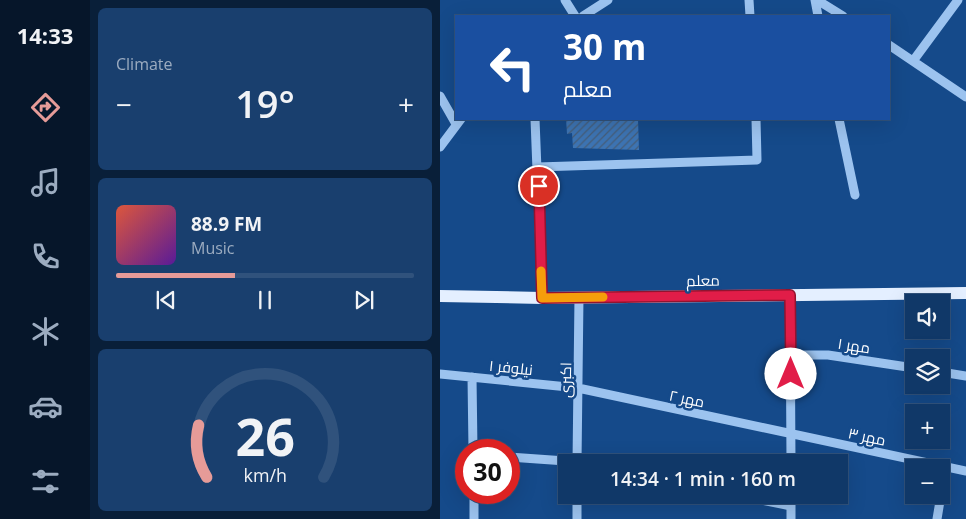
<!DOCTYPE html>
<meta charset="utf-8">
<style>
:root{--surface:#103868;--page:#193f6e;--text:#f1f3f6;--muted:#9cacc0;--line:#30527c;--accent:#e69b98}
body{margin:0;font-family:"Open Sans",Cairo,sans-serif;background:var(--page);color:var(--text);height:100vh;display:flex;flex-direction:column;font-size:19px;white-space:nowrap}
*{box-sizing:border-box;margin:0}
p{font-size:16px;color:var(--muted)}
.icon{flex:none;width:28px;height:28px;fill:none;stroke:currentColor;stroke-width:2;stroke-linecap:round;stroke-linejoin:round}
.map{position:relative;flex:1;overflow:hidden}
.panel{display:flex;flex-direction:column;gap:8px;padding:8px;background:#091f39;width:350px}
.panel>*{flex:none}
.top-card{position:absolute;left:15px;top:15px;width:435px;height:105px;border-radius:0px;box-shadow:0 5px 20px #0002,0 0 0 1px var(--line);background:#1a4fa0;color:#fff;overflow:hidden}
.tools{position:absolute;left:465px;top:294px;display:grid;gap:10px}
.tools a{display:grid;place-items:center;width:45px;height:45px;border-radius:0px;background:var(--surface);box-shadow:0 5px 20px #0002,0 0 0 1px var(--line);font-size:25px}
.speed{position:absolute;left:15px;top:439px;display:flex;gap:10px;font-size:25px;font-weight:700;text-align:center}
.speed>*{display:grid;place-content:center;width:65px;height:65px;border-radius:50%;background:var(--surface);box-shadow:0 5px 20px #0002,0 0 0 1px var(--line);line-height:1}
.speed .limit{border:8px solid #d22;background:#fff;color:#111}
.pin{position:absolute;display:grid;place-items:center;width:42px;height:42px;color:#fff;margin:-21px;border:2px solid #fff;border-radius:50%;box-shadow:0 1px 5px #0007}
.me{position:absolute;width:55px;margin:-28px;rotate:0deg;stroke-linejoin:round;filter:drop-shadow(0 0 4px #0008)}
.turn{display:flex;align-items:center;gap:18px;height:105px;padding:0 25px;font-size:22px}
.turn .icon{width:65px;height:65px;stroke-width:2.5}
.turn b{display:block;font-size:35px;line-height:42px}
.big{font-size:38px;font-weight:600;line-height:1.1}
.panel .card{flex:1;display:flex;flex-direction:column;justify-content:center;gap:8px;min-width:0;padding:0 18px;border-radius:8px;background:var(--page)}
.panel .dial{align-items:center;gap:0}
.dial svg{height:130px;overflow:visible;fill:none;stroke:var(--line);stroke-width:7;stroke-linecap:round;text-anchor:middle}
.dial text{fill:var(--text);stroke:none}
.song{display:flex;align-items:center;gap:15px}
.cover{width:60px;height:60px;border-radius:8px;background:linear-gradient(135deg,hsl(10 70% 55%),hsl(270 70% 35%))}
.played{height:5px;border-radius:2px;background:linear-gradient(90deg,var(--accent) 40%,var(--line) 40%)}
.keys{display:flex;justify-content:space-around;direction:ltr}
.heat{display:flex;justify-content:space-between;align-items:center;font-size:28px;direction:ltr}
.trip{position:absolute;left:118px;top:454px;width:290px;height:50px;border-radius:0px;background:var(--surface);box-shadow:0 5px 20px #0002,0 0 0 1px var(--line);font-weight:600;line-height:50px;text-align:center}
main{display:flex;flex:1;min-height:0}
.tabs{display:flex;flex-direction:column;width:90px;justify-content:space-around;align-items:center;background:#06162a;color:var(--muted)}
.tabs .icon{width:35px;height:35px}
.tabs .active{color:var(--accent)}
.tabs b{font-size:22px;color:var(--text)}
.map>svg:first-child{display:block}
.building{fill:url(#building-hatch)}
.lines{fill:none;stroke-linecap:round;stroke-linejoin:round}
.minor{stroke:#9cc3ef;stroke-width:9}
.major{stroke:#e4efff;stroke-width:12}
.route-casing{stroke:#92132f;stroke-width:12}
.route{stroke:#e11d48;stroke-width:9}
.slow{stroke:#f59e0b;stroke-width:9}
.labels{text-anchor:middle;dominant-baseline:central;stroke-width:5;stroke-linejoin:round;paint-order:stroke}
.street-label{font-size:15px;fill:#fff;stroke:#154a8a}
</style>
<main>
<nav class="tabs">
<b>14:33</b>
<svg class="icon active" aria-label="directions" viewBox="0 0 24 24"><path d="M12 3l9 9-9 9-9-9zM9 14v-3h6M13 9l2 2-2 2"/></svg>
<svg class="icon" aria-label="music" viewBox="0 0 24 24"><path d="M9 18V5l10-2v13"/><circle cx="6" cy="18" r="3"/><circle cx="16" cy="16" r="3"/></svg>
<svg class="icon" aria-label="phone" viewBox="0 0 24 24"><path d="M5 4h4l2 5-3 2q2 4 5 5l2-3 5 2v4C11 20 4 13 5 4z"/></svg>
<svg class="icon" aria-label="climate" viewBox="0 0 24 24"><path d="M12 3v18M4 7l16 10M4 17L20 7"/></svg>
<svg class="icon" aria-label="car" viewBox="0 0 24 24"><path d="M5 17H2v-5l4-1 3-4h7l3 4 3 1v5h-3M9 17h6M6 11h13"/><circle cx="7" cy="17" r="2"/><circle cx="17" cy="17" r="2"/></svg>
<svg class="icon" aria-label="filters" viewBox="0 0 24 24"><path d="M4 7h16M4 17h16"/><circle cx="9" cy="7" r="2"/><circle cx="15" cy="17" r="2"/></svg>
</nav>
<section class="panel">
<div class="card"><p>Climate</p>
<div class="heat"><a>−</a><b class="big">19°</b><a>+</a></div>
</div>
<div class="card">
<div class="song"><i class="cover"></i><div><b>88.9 FM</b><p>Music</p></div></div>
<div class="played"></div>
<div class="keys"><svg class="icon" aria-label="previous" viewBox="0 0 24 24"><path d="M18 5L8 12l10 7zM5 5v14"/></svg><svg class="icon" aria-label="pause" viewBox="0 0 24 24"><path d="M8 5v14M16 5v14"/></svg><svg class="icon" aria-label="next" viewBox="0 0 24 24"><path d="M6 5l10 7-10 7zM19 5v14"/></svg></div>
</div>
<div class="card dial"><svg viewBox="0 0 100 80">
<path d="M14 69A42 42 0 1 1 86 69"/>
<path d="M14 69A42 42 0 0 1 9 37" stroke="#e69b98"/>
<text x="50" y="56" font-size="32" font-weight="700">26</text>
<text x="50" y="72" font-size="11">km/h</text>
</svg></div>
</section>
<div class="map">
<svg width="526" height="519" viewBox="0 0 526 519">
<defs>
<pattern id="building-hatch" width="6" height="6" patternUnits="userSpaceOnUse" patternTransform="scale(1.25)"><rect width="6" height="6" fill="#3d74b3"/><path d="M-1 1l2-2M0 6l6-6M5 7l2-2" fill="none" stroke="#455e7a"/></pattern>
</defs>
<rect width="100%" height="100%" fill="#154a8a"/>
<path class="building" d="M 126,119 L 198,119 L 199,150 L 133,148 L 132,133 L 127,134 Z"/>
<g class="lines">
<path class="minor" d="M 125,0 L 135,16
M 309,0 L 310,16
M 375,0 L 378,16
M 377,0 L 403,16
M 143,16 L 168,0
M 449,45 L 526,97
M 473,61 L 518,0
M 0,96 L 16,124
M 95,119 L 102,298
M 399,119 L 415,195
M 0,147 L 21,119
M 98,167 L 317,160 L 316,119
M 350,295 L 351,462
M 351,355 L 388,355 L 474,368
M 501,372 L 526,376
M 0,374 L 138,388 L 526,471
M 32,377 L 33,450
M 69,457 L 140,462
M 137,462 L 139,297
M 34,492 L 34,519
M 501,492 L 505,467
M 297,495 L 351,506
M 351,495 L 351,519
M 137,519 L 137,495
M 497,519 L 501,495"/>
<path class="major" d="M 0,296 L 102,298 L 526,293"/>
</g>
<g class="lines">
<g class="route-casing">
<path id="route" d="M 99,186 L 102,298 L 350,295 L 351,374"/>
</g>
<use href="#route" class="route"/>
<path class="slow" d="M 101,271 L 102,298 L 163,297"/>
</g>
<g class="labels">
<g class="street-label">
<text transform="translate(263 280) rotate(-1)">معلم</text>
<text transform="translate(414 345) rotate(9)">مهر ۱</text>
<text transform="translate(71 367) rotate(6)">نیلوفر ۱</text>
<text transform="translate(125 380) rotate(-89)">اکبری</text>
<text transform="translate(247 398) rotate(12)">مهر ۲</text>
<text transform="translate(427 436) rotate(12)">مهر ۳</text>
</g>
</g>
</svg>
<div class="tools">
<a><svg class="icon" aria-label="sound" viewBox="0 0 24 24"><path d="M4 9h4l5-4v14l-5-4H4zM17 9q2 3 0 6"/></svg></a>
<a><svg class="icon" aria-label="layers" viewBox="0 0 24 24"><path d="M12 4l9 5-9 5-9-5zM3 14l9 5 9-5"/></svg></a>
<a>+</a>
<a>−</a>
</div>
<div class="speed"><div class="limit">30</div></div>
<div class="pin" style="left:99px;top:186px;background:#d93025"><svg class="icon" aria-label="arrive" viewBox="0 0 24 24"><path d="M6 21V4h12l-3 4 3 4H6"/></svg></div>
<svg class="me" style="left:351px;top:374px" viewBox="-20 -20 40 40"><circle r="19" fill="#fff"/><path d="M0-13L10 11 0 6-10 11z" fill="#e11d48"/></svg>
<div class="trip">14:34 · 1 min · 160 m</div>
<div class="top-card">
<div class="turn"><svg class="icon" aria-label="left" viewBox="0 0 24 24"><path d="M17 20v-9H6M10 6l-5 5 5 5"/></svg><div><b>30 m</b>معلم</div></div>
</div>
</div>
</main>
